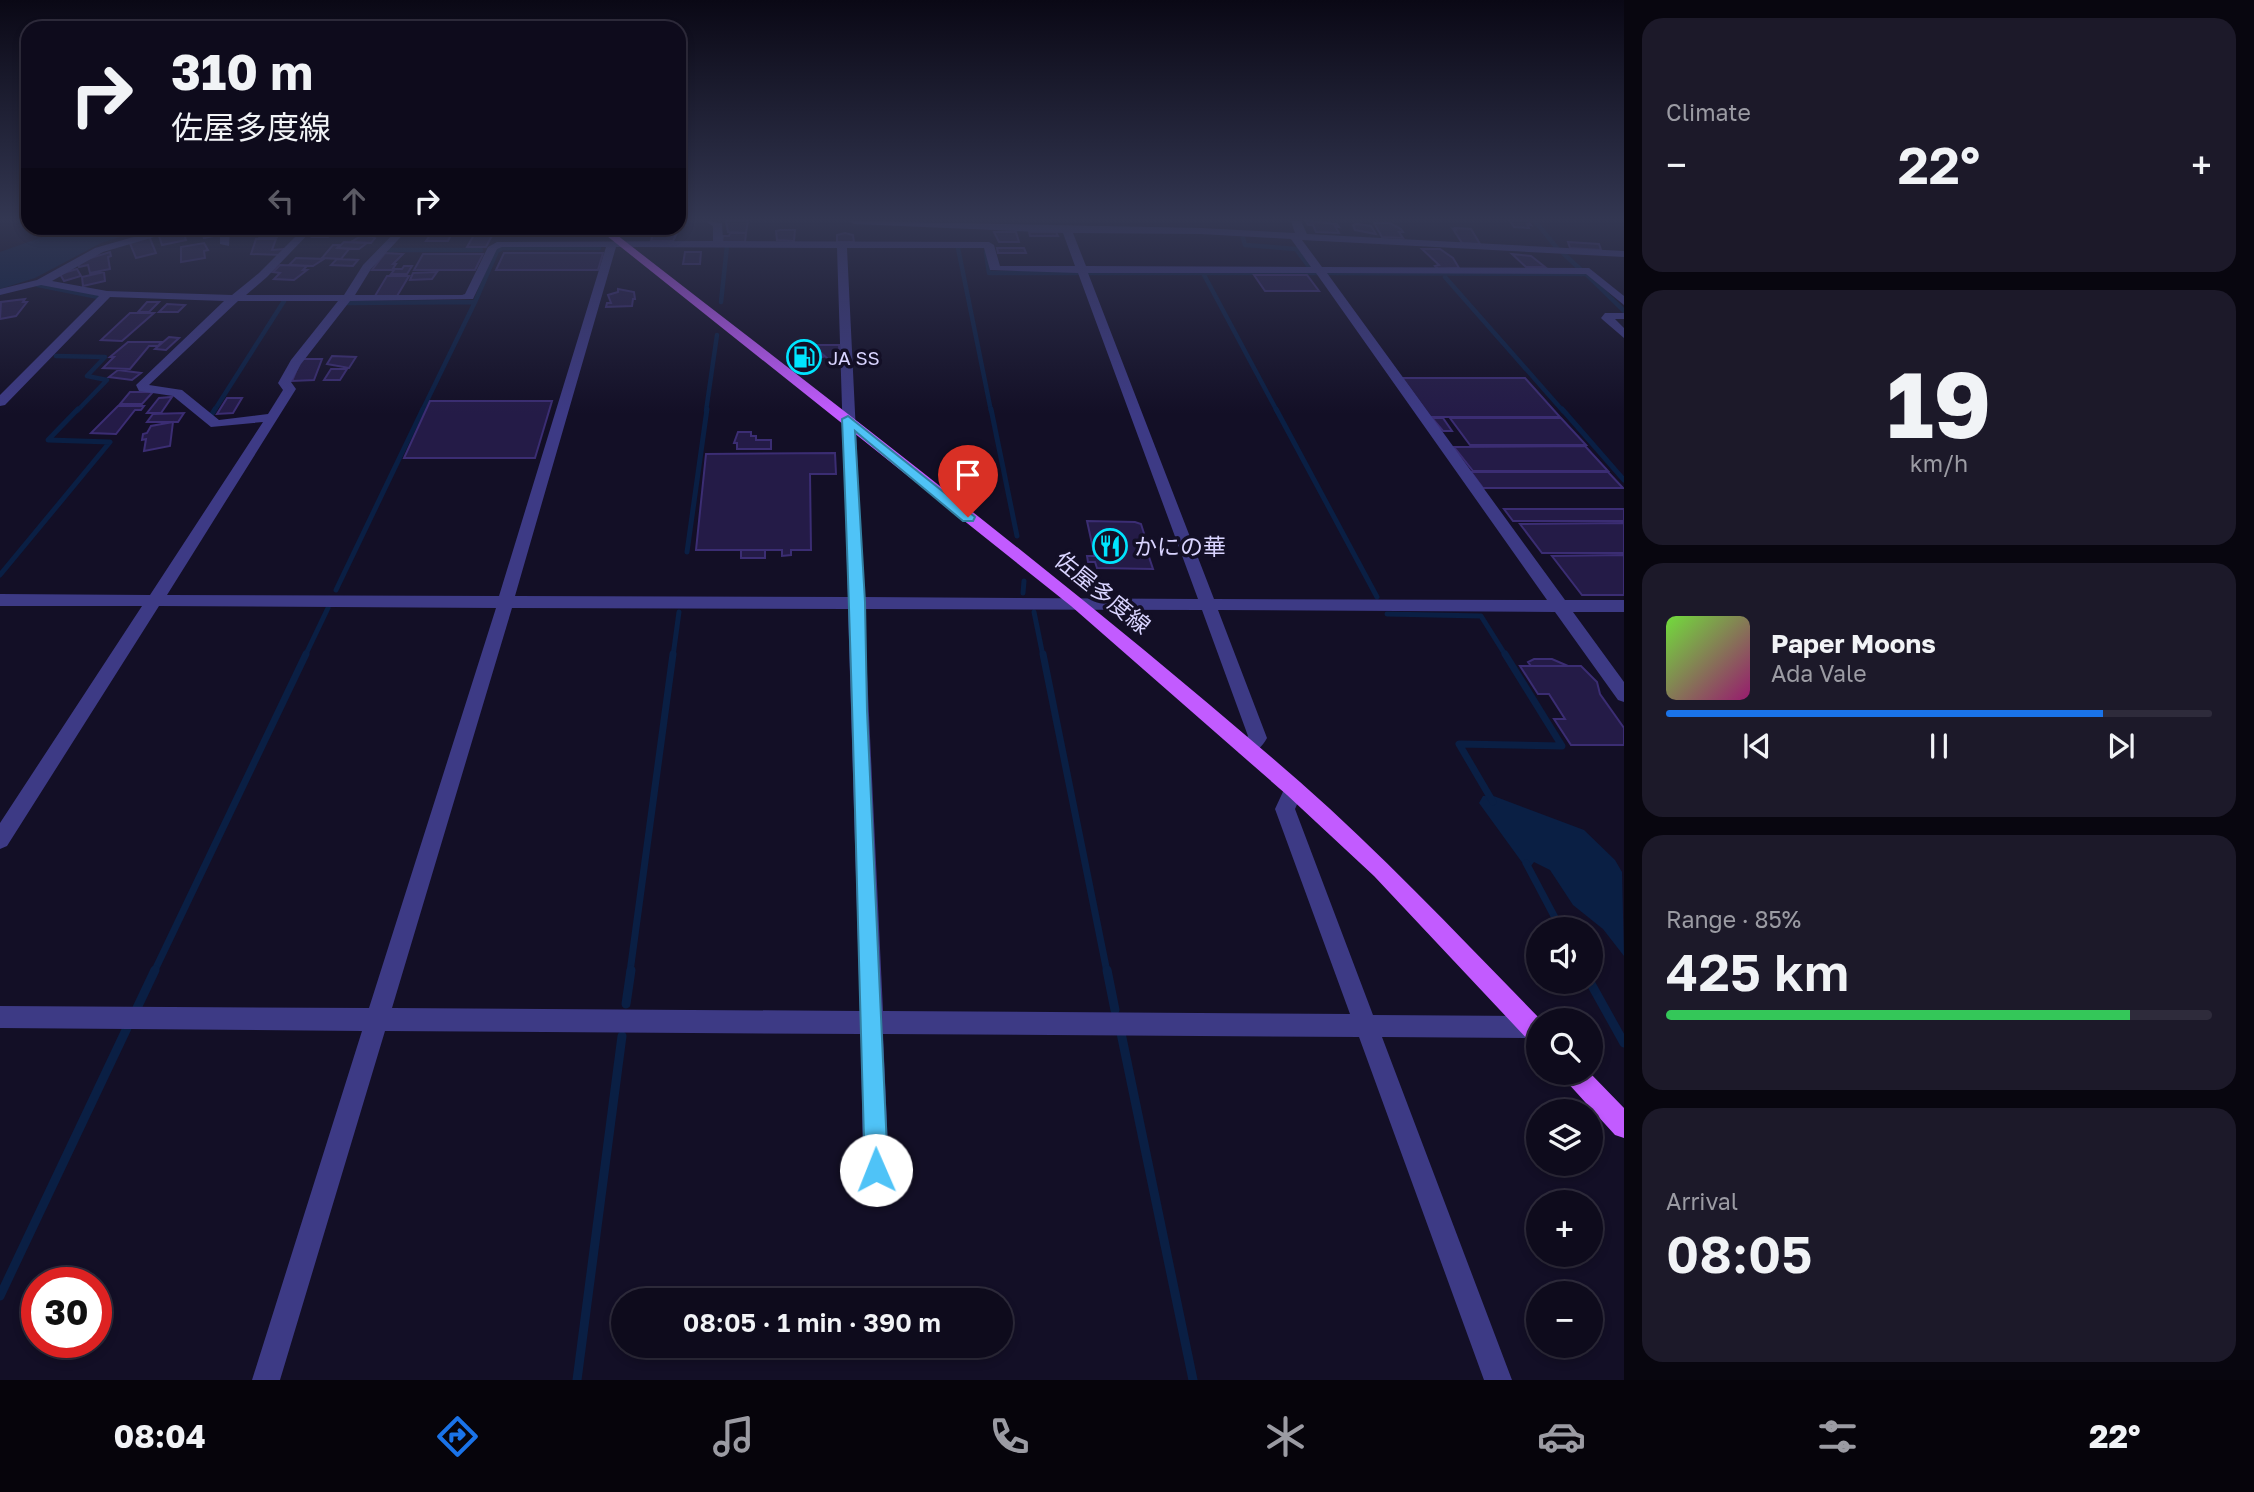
<!DOCTYPE html>
<meta charset="utf-8">
<style>
:root{--surface:#0e0b1c;--page:#1c1929;--text:#f1f3f6;--muted:#9b9ba3;--line:#2e2b3b;--accent:#1a73e8}
body{margin:0;font-family:"Golos Text","Noto Sans JP",sans-serif;background:var(--page);color:var(--text);height:100vh;display:flex;flex-direction:column;font-size:26px;white-space:nowrap}
*{box-sizing:border-box;margin:0}
p{font-size:23px;color:var(--muted)}
.icon{flex:none;width:38px;height:38px;fill:none;stroke:currentColor;stroke-width:2;stroke-linecap:round;stroke-linejoin:round}
.map{position:relative;flex:1;overflow:hidden}
.drawer{display:flex;flex-direction:column;gap:18px;padding:18px;background:#08060f;width:630px}
.drawer>*{flex:none}
.guide{position:absolute;left:21px;top:21px;width:665px;height:214px;border-radius:21px;box-shadow:0 4px 10px #0003,0 0 0 2px var(--line);background:#0e0b1c;color:var(--text);overflow:hidden}
.controls{position:absolute;left:1526px;top:917px;display:grid;gap:14px}
.controls a{display:grid;place-items:center;width:77px;height:77px;border-radius:50%;background:var(--surface);box-shadow:0 4px 10px #0003,0 0 0 2px var(--line);font-size:35px}
.speed{position:absolute;left:21px;top:1267px;display:flex;gap:14px;font-size:35px;font-weight:700;text-align:center}
.speed>*{display:grid;place-content:center;width:91px;height:91px;border-radius:50%;background:var(--surface);box-shadow:0 4px 10px #0003,0 0 0 2px var(--line);line-height:1}
.speed .limit{border:10px solid #d22;background:#fff;color:#111}
.pin{position:absolute;display:grid;place-items:center;width:60px;height:60px;color:#fff;margin:-72px -30px;border-radius:50% 50% 50% 0;rotate:-45deg;box-shadow:0 0 7px #0007}
.pin .icon{rotate:45deg}
.me{position:absolute;width:77px;margin:-38px;rotate:359deg;stroke-linejoin:round;filter:drop-shadow(0 0 5px #0008)}
.turn{display:flex;align-items:center;gap:24px;height:147px;padding:0 35px;font-size:32px}
.turn .icon{width:91px;height:91px;stroke-width:2.5}
.turn b{display:block;font-size:49px;line-height:60px}
.lanes{display:flex;align-items:center;height:66px;padding:0 35px;background:#0003;justify-content:center;gap:35px;direction:ltr}
.lanes .off{opacity:.35}
.big{font-size:52px;font-weight:600;line-height:1.1}
.drawer .tile{flex:1;display:flex;flex-direction:column;justify-content:center;gap:10px;min-width:0;padding:0 24px;border-radius:21px;background:var(--page)}
.drawer .dial{align-items:center;gap:0}
.dial b{font-size:91px;line-height:1}
.song{display:flex;align-items:center;gap:21px}
.cover{width:84px;height:84px;border-radius:10px;background:linear-gradient(135deg,hsl(100 70% 55%),hsl(320 70% 35%))}
.played{height:7px;border-radius:4px;background:linear-gradient(90deg,var(--accent) 80%,var(--line) 80%)}
.keys{display:flex;justify-content:space-around;direction:ltr}
.heat{display:flex;justify-content:space-between;align-items:center;font-size:38px;direction:ltr}
.charge{height:10px;border-radius:5px;background:linear-gradient(90deg,#34c759 85%,var(--line) 0)}
.trip{position:absolute;left:611px;top:1288px;width:402px;height:70px;border-radius:35px;background:var(--surface);box-shadow:0 4px 10px #0003,0 0 0 2px var(--line);font-weight:600;line-height:70px;text-align:center}
.tabs{display:flex;height:112px;justify-content:space-around;align-items:center;background:#06040b;color:var(--muted)}
.tabs .icon{width:49px;height:49px}
.tabs .selected{color:var(--accent)}
.tabs b{font-size:32px;color:var(--text)}
main{display:flex;flex:1;min-height:0}
.map>svg:first-child{display:block}
.water{fill:#0a1f44}
.lines{fill:none;stroke-linecap:round;stroke-linejoin:round}
.stream-far3{stroke:#0a1f44;stroke-width:4.5}
.stream-far2{stroke:#0a1f44;stroke-width:5}
.stream-far1{stroke:#0a1f44;stroke-width:7}
.stream{stroke:#0a1f44;stroke-width:9}
.building{fill:#241b47;stroke:#3b2d73;stroke-width:2}
.minor{fill:#3d3a85;fill-rule:evenodd}
.major{fill:#c25bff;fill-rule:evenodd}
.route{fill:#4fc3f7;stroke:#337fa1;stroke-width:2}
.labels{text-anchor:middle;dominant-baseline:central;stroke-width:7;stroke-linejoin:round;paint-order:stroke}
.far-poi-label{font-size:19px;fill:#d9d4ff;stroke:#130f26;text-anchor:start}
.poi-label{font-size:23px;fill:#d9d4ff;stroke:#130f26;text-anchor:start}
.street-label{font-size:23px;fill:#d9d4ff;stroke:#130f26}
</style>
<main>
<div class="map">
<svg width="1624" height="1380" viewBox="0 0 1624 1380">
<rect width="100%" height="100%" fill="#130f26"/>
<path class="water" d="M 68,228 L 148,228 L 101,243 L 35,278 L 0,289 L 0,252 Z
M 1491,795 L 1584,830 L 1615,860 L 1622,872 L 1624,956 L 1603,929 L 1573,905 L 1550,870 L 1534,862 L 1528,870 L 1524,865 L 1479,803 L 1483,796 Z"/>
<g class="lines">
<path class="stream-far3" d="M 1535,221 L 1557,248
M 1243,238 L 1245,245 L 1296,249 L 1310,268
M 958,248 L 991,411
M 390,250 L 481,250
M 986,252 L 989,273 L 1078,273
M 1563,253 L 1580,269
M 1089,273 L 1318,273
M 1203,273 L 1277,411
M 1325,273 L 1586,274 L 1624,311
M 1445,277 L 1563,411
M 38,285 L 98,297
M 721,302 L 727,246
M 348,303 L 475,302 L 497,251 L 502,248 L 599,248
M 56,356 L 105,357 L 87,376 L 107,380 L 77,411
M 214,411 L 284,301
M 422,411 L 475,302
M 706,411 L 717,335"/>
<path class="stream-far2" d="M 991,409 L 1017,536
M 1276,409 L 1377,597
M 1562,409 L 1624,480
M 212,414 L 215,409
M 687,552 L 707,409
M 0,575 L 110,442 L 48,440 L 78,409
M 336,590 L 423,409
M 1023,593 L 1024,581
M 1034,612 L 1043,656
M 1387,614 L 1481,616 L 1506,656
M 305,656 L 328,608
M 673,656 L 679,612"/>
<path class="stream-far1" d="M 1043,654 L 1107,972
M 1493,802 L 1459,744 L 1562,746 L 1505,654
M 1526,863 L 1561,929
M 154,972 L 306,654
M 630,972 L 673,654"/>
<path class="stream" d="M 1107,970 L 1115,1010
M 1590,982 L 1624,1043
M 626,1004 L 631,970
M 137,1008 L 155,970
M 1121,1033 L 1193,1380
M 0,1296 L 127,1028
M 577,1380 L 622,1036"/>
</g>
<path class="building" d="M 726,221 L 748,221 L 746,233 L 728,232 Z
M 1306,221 L 1337,224 L 1339,227 L 1335,226 L 1339,233 L 1316,232 L 1313,225 L 1308,225 Z
M 1510,221 L 1528,221 L 1531,225 L 1527,224 L 1529,228 L 1514,227 Z
M 1374,223 L 1390,223 L 1401,229 L 1403,232 L 1399,232 L 1403,238 L 1382,237 Z
M 1357,224 L 1371,226 L 1376,234 L 1355,230 L 1353,225 Z
M 183,228 L 187,231 L 183,231 L 186,240 L 162,245 L 158,233 Z
M 202,228 L 221,228 L 223,234 L 204,238 Z
M 259,228 L 281,228 L 277,237 L 259,238 L 260,235 L 256,235 Z
M 317,228 L 338,228 L 328,237 L 312,237 Z
M 435,228 L 455,228 L 452,234 L 434,234 Z
M 478,228 L 496,228 L 486,247 L 467,247 Z
M 1455,228 L 1471,229 L 1480,244 L 1462,243 L 1453,229 L 1456,230 Z
M 654,230 L 675,230 L 674,233 L 677,233 L 673,241 L 651,241 Z
M 780,230 L 795,230 L 794,241 L 777,240 L 776,231 Z
M 994,232 L 1016,232 L 1019,242 L 999,242 Z
M 1029,232 L 1056,232 L 1058,236 L 1030,236 Z
M 730,233 L 746,233 L 745,242 L 722,242 L 723,236 L 729,236 Z
M 845,233 L 853,235 L 854,242 L 837,242 L 837,235 Z
M 430,235 L 451,235 L 448,241 L 426,241 Z
M 149,236 L 156,253 L 136,258 L 129,241 Z
M 361,236 L 374,237 L 375,238 L 371,243 L 351,242 Z
M 256,239 L 276,239 L 272,250 L 285,249 L 282,255 L 251,254 Z
M 344,242 L 367,243 L 359,249 L 338,248 Z
M 1568,242 L 1599,244 L 1601,250 L 1570,248 Z
M 204,243 L 208,250 L 204,251 L 205,258 L 181,262 L 181,247 Z
M 333,245 L 340,245 L 337,248 L 349,249 L 341,259 L 322,258 Z
M 997,248 L 1024,248 L 1026,253 L 998,253 Z
M 1422,249 L 1440,249 L 1453,258 L 1459,268 L 1438,269 L 1435,266 L 1439,265 Z
M 110,252 L 111,256 L 108,257 L 110,269 L 90,273 L 88,265 L 79,267 L 78,262 Z
M 685,252 L 701,252 L 700,264 L 683,264 Z
M 385,253 L 403,254 L 393,264 L 396,264 L 392,270 L 372,270 Z
M 504,253 L 603,253 L 598,270 L 496,270 Z
M 423,254 L 483,254 L 475,270 L 414,270 Z
M 1512,254 L 1531,256 L 1545,267 L 1526,267 Z
M 296,258 L 324,259 L 313,266 L 289,265 Z
M 337,259 L 358,260 L 353,266 L 331,265 Z
M 280,265 L 307,266 L 303,270 L 307,270 L 294,280 L 274,279 L 280,273 L 273,272 Z
M 404,266 L 412,266 L 407,274 L 391,274 L 395,269 L 402,269 Z
M 77,269 L 81,276 L 64,281 L 60,274 Z
M 104,272 L 105,281 L 83,286 L 82,277 Z
M 437,272 L 432,279 L 410,280 L 413,273 Z
M 1254,275 L 1307,275 L 1319,291 L 1265,291 Z
M 387,276 L 409,276 L 397,296 L 375,296 Z
M 618,289 L 634,292 L 635,299 L 633,299 L 632,306 L 606,307 L 607,303 L 611,303 L 608,295 L 618,292 Z
M 25,299 L 23,302 L 27,302 L 16,316 L 0,319 L 1,302 Z
M 147,302 L 159,302 L 149,312 L 138,312 Z
M 167,304 L 185,305 L 178,312 L 159,312 Z
M 130,313 L 154,313 L 122,341 L 101,340 Z
M 169,337 L 179,338 L 166,350 L 155,349 Z
M 128,342 L 161,342 L 158,346 L 149,346 L 130,369 L 103,368 L 114,357 L 110,357 Z
M 812,345 L 839,345 L 840,365 L 835,365 Z
M 811,347 L 823,357 L 799,366 L 788,356 Z
M 332,356 L 356,357 L 349,368 L 327,364 Z
M 301,359 L 322,359 L 314,380 L 292,381 Z
M 331,369 L 347,369 L 340,380 L 324,380 Z
M 118,370 L 141,373 L 132,380 L 109,377 Z
M 1402,378 L 1525,378 L 1560,417 L 1430,417 Z
M 130,392 L 153,392 L 142,404 L 120,404 Z
M 172,397 L 161,413 L 147,413 L 159,398 Z
M 227,398 L 242,398 L 233,413 L 217,414 Z
M 430,401 L 552,401 L 535,458 L 404,458 Z
M 118,406 L 144,406 L 141,410 L 135,410 L 116,434 L 91,433 Z
M 184,413 L 178,422 L 147,422 L 153,414 Z
M 1432,418 L 1443,418 L 1452,431 L 1443,431 Z
M 1450,418 L 1561,418 L 1586,445 L 1470,445 Z
M 173,422 L 170,446 L 144,451 L 146,439 L 142,440 L 143,434 L 147,433 L 151,426 Z
M 738,432 L 751,432 L 751,436 L 756,436 L 756,440 L 771,440 L 771,449 L 737,449 L 737,443 L 734,443 Z
M 1585,446 L 1608,471 L 1473,471 L 1454,447 Z
M 835,453 L 836,474 L 810,474 L 811,550 L 791,550 L 791,555 L 782,556 L 782,550 L 696,550 L 706,454 Z
M 1471,472 L 1608,472 L 1623,488 L 1483,488 Z
M 1504,509 L 1624,509 L 1624,521 L 1513,521 Z
M 1087,521 L 1135,522 L 1141,524 L 1147,543 L 1141,543 L 1144,551 L 1147,551 L 1153,569 L 1097,568 L 1095,562 L 1088,562 L 1087,556 L 1094,556 L 1094,553 Z
M 1624,523 L 1624,553 L 1542,553 L 1520,524 Z
M 741,550 L 765,550 L 765,558 L 741,558 Z
M 1624,555 L 1624,595 L 1582,595 L 1552,556 Z
M 1534,659 L 1552,659 L 1568,666 L 1531,666 L 1528,662 Z
M 1520,666 L 1581,666 L 1597,682 L 1600,694 L 1624,728 L 1624,745 L 1571,745 L 1554,719 L 1565,719 L 1549,694 L 1538,694 Z"/>
<g class="lines">
<path class="minor" d="M 705,221 L 722,223 L 723,241 L 989,242 L 994,245 L 1000,266 L 1075,266 L 1063,233 L 854,224 L 849,221 L 1201,228 L 1295,233 L 1291,221 L 1301,221 L 1307,234 L 1624,251 L 1624,257 L 1302,240 L 1322,267 L 1589,268 L 1624,296 L 1624,305 L 1586,274 L 1327,273 L 1565,600 L 1624,600 L 1624,612 L 1573,612 L 1624,682 L 1624,702 L 1618,700 L 1555,612 L 1218,610 L 1267,738 C 1262,748 1251,757 1239,753 L 1237,748 L 1248,736 L 1202,610 L 864,609 L 883,1011 L 1350,1014 L 1275,809 L 1287,783 L 1294,781 L 1301,783 L 1304,789 L 1295,809 L 1373,1015 L 1531,1016 L 1539,1019 L 1538,1035 L 1531,1038 L 1382,1037 L 1512,1380 L 1484,1380 L 1359,1037 L 883,1034 L 889,1170 L 885,1179 L 876,1183 L 867,1179 L 863,1170 L 861,1034 L 385,1031 L 280,1380 L 252,1380 L 362,1031 L 0,1028 L 0,1006 L 369,1008 L 496,608 L 159,606 L 7,846 L 0,849 L 0,823 L 142,606 L 0,606 L 0,594 L 150,595 L 263,422 L 211,427 L 173,396 L 139,391 L 136,385 L 224,301 L 110,297 L 5,405 L 0,406 L 0,395 L 99,296 L 41,285 L 0,295 L 0,289 L 37,280 L 95,248 L 165,228 L 179,228 L 178,230 L 103,252 L 52,281 L 107,291 L 232,295 L 259,273 L 304,228 L 314,228 L 267,277 L 246,295 L 344,295 L 363,265 L 399,228 L 409,228 L 371,269 L 355,295 L 462,295 L 465,294 L 488,247 L 497,242 L 713,241 L 713,226 ZM 1073,233 L 1201,234 L 1291,239 L 1311,267 L 1086,266 ZM 502,247 L 606,247 L 499,596 L 167,595 L 296,389 L 291,382 L 301,364 L 350,301 L 473,299 L 497,249 ZM 616,247 L 837,248 L 848,597 L 515,596 ZM 847,248 L 984,248 L 990,270 L 1078,273 L 1198,599 L 864,597 ZM 1088,273 L 1316,273 L 1547,600 L 1214,599 ZM 238,301 L 338,301 L 291,360 L 278,383 L 283,390 L 268,414 L 219,420 L 182,390 L 149,385 ZM 512,608 L 848,609 L 860,1011 L 392,1008 Z
M 220,228 L 230,228 L 229,246 L 220,244 Z
M 1605,313 L 1624,313 L 1624,319 L 1615,319 L 1624,328 L 1624,338 L 1603,320 L 1601,318 Z"/>
<path class="major" d="M 597,228 L 608,228 C 841,409 1077,588 1300,782 C 1385,857 1462,939 1541,1020 L 1538,1020 L 1538,1045 L 1530,1042 L 1374,876 L 1287,795 L 1071,606 Z
M 1562,1073 L 1590,1073 L 1624,1108 L 1624,1138 L 1615,1135 L 1566,1081 Z"/>
</g>
<linearGradient id="sky" x2="0" y2="1"><stop stop-color="#0a0815"/><stop offset="0.53" stop-color="#333752"/><stop offset="1" stop-color="#333752" stop-opacity="0"/></linearGradient>
<rect width="1624" height="414" fill="url(#sky)"/>
<path class="route" d="M 848,416 L 975,517 L 973,521 L 963,521 L 855,431 L 865,602 L 867,711 L 888,1170 L 884,1178 L 876,1181 L 868,1178 L 865,1170 C 857,920 853,669 842,419 Z"/>
<defs>
<g id="fuel-ring" transform="scale(1.75)"><circle r="9.5" fill="#130f26" stroke="#00e5ff" stroke-width="1.5"/><path d="M-5.5-6h7V0h2V4h1.3V-2.5L3-4.5l.8-.8L6-3V5H2.5V1h-1V6h-7ZM-4.2-4.7v3.2H.2V-4.7Z" fill="#00e5ff"/></g>
<g id="restaurant-ring" transform="scale(1.75)"><circle r="9.5" fill="#130f26" stroke="#00e5ff" stroke-width="1.5"/><path d="M-5-6h1v4h1v-4h1v4h1v-4h1v5L-1.5 .5V6h-2V.5L-5-1ZM5-6V6H3V1.5H1.5Q1.5-4 5-6Z" fill="#00e5ff"/></g>
</defs>
<g fill-rule="evenodd">
<use href="#fuel-ring" x="804" y="357"/>
<use href="#restaurant-ring" x="1110" y="546"/>
</g>
<g class="labels">
<g class="far-poi-label">
<text x="828" y="357">JA SS</text>
</g>
<g class="poi-label">
<text x="1134" y="546">かにの華</text>
</g>
<g class="street-label">
<text transform="translate(1103 592) rotate(39)">佐屋多度線</text>
</g>
</g>
</svg>
<div class="controls">
<a><svg class="icon" aria-label="sound" viewBox="0 0 24 24"><path d="M4 9h4l5-4v14l-5-4H4zM17 9q2 3 0 6"/></svg></a>
<a><svg class="icon" aria-label="search" viewBox="0 0 24 24"><circle cx="10" cy="10" r="6"/><path d="M15 15l6 6"/></svg></a>
<a><svg class="icon" aria-label="layers" viewBox="0 0 24 24"><path d="M12 4l9 5-9 5-9-5zM3 14l9 5 9-5"/></svg></a>
<a>+</a>
<a>−</a>
</div>
<div class="speed"><div class="limit">30</div></div>
<div class="pin" style="left:968px;top:517px;background:#d93025"><svg class="icon" aria-label="arrive" viewBox="0 0 24 24"><path d="M6 21V4h12l-3 4 3 4H6"/></svg></div>
<svg class="me" style="left:876px;top:1170px" viewBox="-20 -20 40 40"><circle r="19" fill="#fff"/><path d="M0-13L10 11 0 6-10 11z" fill="#4fc3f7"/></svg>
<div class="trip">08:05 · 1 min · 390 m</div>
<div class="guide">
<div class="turn"><svg class="icon" aria-label="right" viewBox="0 0 24 24"><path d="M7 20v-9h11M14 6l5 5-5 5"/></svg><div><b>310 m</b>佐屋多度線</div></div>
<div class="lanes"><svg class="icon off" aria-label="left" viewBox="0 0 24 24"><path d="M17 20v-9H6M10 6l-5 5 5 5"/></svg><svg class="icon off" aria-label="ahead" viewBox="0 0 24 24"><path d="M12 20V5M6 11l6-6 6 6"/></svg><svg class="icon" aria-label="right" viewBox="0 0 24 24"><path d="M7 20v-9h11M14 6l5 5-5 5"/></svg></div>
</div>
</div>
<section class="drawer">
<div class="tile"><p>Climate</p>
<div class="heat"><a>−</a><b class="big">22°</b><a>+</a></div>
</div>
<div class="tile dial"><b>19</b><p>km/h</p></div>
<div class="tile">
<div class="song"><i class="cover"></i><div><b>Paper Moons</b><p>Ada Vale</p></div></div>
<div class="played"></div>
<div class="keys"><svg class="icon" aria-label="previous" viewBox="0 0 24 24"><path d="M18 5L8 12l10 7zM5 5v14"/></svg><svg class="icon" aria-label="pause" viewBox="0 0 24 24"><path d="M8 5v14M16 5v14"/></svg><svg class="icon" aria-label="next" viewBox="0 0 24 24"><path d="M6 5l10 7-10 7zM19 5v14"/></svg></div>
</div>
<div class="tile"><p>Range · 85%</p><b class="big">425 km</b><div class="charge"></div></div>
<div class="tile"><p>Arrival</p><b class="big">08:05</b></div>
</section>
</main>
<nav class="tabs">
<b>08:04</b>
<svg class="icon selected" aria-label="directions" viewBox="0 0 24 24"><path d="M12 3l9 9-9 9-9-9zM9 14v-3h6M13 9l2 2-2 2"/></svg>
<svg class="icon" aria-label="music" viewBox="0 0 24 24"><path d="M9 18V5l10-2v13"/><circle cx="6" cy="18" r="3"/><circle cx="16" cy="16" r="3"/></svg>
<svg class="icon" aria-label="phone" viewBox="0 0 24 24"><path d="M5 4h4l2 5-3 2q2 4 5 5l2-3 5 2v4C11 20 4 13 5 4z"/></svg>
<svg class="icon" aria-label="climate" viewBox="0 0 24 24"><path d="M12 3v18M4 7l16 10M4 17L20 7"/></svg>
<svg class="icon" aria-label="car" viewBox="0 0 24 24"><path d="M5 17H2v-5l4-1 3-4h7l3 4 3 1v5h-3M9 17h6M6 11h13"/><circle cx="7" cy="17" r="2"/><circle cx="17" cy="17" r="2"/></svg>
<svg class="icon" aria-label="filters" viewBox="0 0 24 24"><path d="M4 7h16M4 17h16"/><circle cx="9" cy="7" r="2"/><circle cx="15" cy="17" r="2"/></svg>
<b>22°</b>
</nav>
